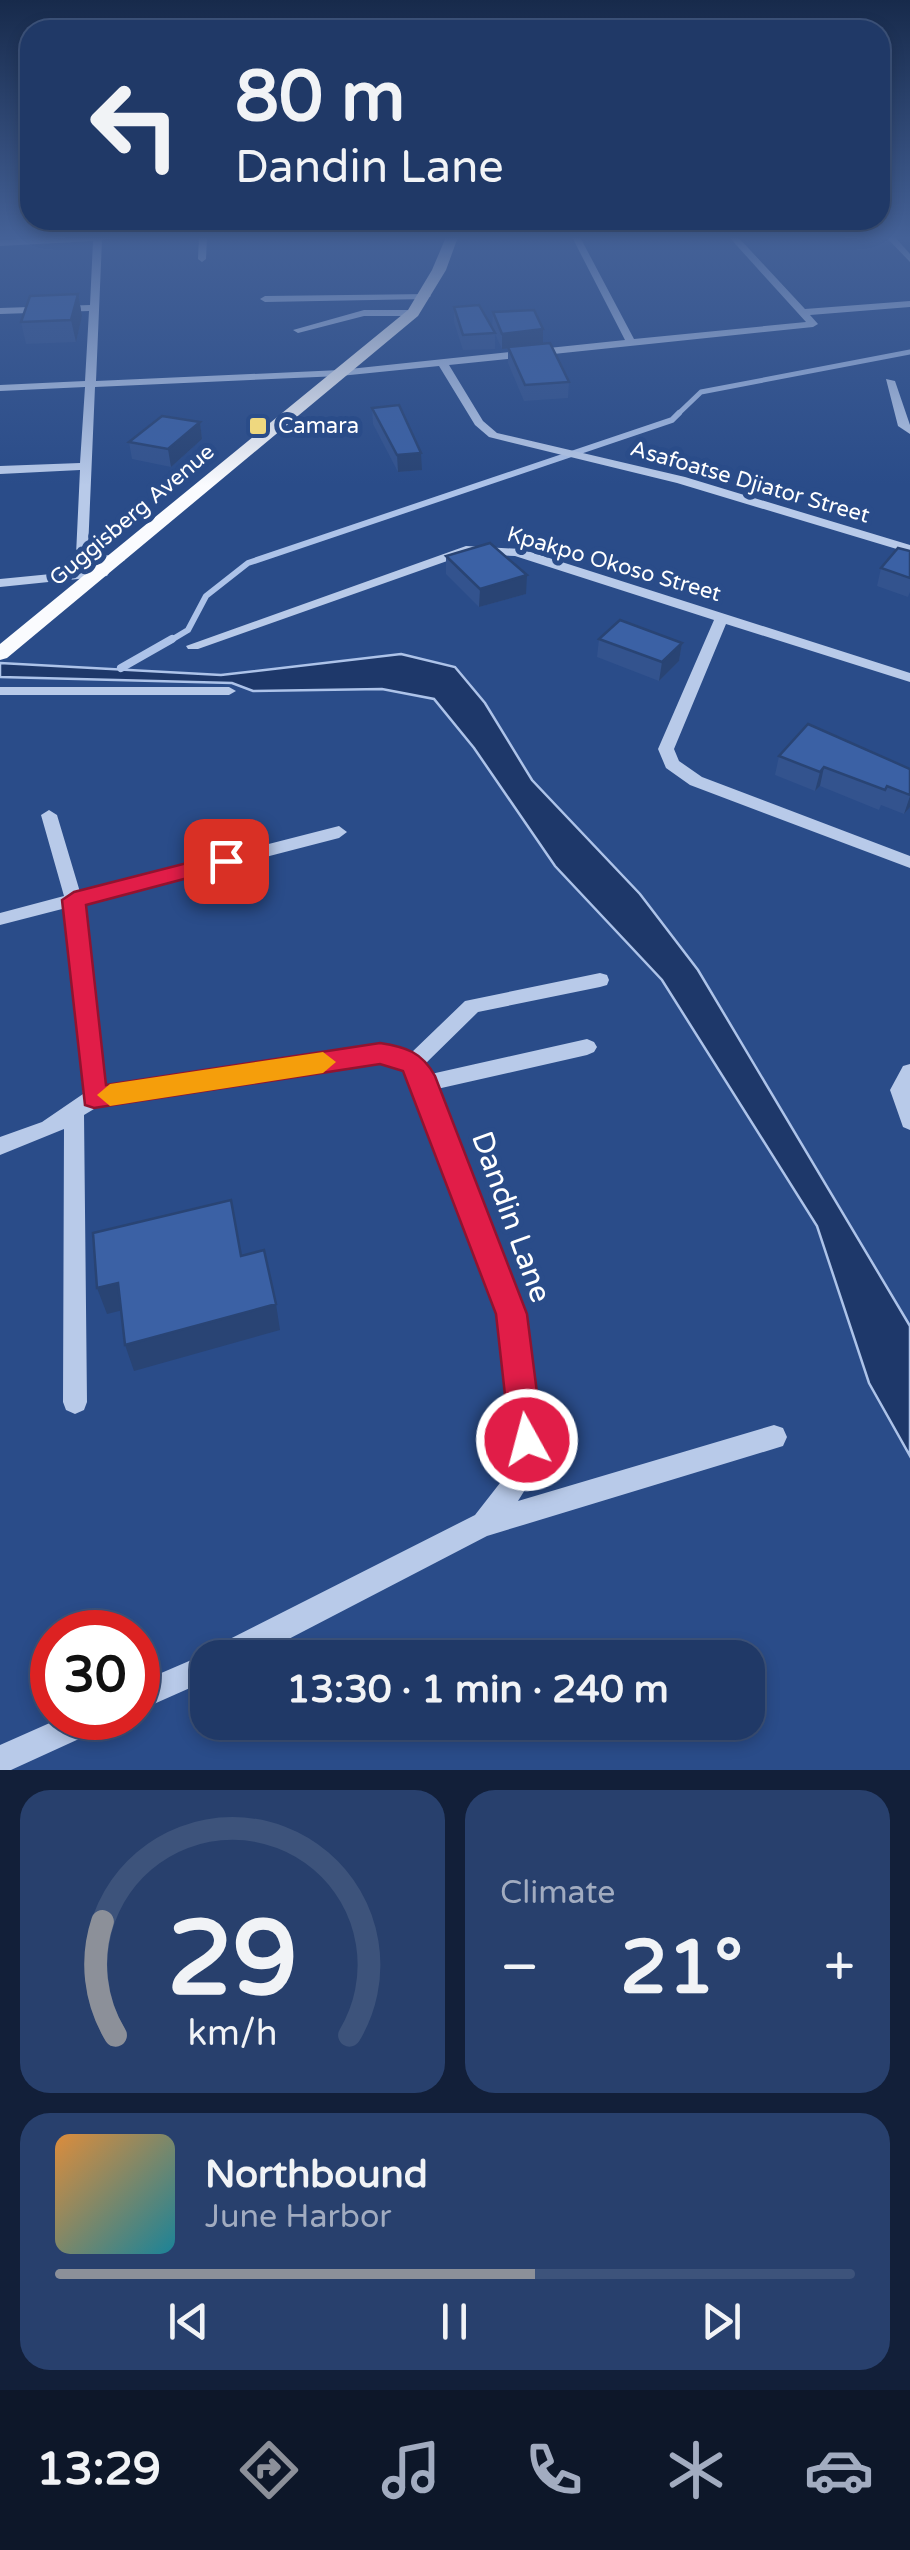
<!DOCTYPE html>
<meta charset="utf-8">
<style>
:root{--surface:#203967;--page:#28406d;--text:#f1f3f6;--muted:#a2acc0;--line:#3d537b;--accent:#8c9099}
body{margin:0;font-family:"Varela Round",sans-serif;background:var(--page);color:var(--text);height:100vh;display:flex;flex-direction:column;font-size:38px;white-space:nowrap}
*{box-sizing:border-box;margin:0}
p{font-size:32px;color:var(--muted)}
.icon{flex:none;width:55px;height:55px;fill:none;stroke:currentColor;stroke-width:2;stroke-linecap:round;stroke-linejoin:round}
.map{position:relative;height:1770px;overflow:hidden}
.drawer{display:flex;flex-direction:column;gap:20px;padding:20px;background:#121f39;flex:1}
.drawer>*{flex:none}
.top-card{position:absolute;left:20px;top:20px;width:870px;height:210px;border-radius:30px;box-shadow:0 5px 15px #0003,0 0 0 2px var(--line);background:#203967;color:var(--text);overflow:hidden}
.speed{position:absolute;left:30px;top:1610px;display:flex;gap:20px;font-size:50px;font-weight:700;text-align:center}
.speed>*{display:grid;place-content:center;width:130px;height:130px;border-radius:50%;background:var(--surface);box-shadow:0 5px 15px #0003,0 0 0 2px var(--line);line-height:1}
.speed .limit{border:15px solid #d22;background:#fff;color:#111}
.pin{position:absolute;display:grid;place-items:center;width:85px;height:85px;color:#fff;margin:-42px;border-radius:20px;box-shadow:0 5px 15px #0006}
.me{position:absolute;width:110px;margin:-55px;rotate:353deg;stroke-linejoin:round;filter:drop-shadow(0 0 8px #0008)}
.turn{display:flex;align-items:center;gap:35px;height:210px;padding:0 50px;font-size:45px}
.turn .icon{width:130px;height:130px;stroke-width:2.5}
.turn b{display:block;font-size:70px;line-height:85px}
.big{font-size:75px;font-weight:700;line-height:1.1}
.drawer .widget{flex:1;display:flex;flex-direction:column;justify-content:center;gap:15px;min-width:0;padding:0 35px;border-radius:30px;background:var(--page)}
.drawer .dial{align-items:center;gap:0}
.dial svg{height:260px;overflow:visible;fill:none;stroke:var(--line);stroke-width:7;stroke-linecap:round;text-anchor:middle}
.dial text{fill:var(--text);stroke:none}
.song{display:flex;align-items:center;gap:30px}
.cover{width:120px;height:120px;border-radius:15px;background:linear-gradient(135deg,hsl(30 70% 55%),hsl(190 70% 35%))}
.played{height:10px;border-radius:5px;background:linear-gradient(90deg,var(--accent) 60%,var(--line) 60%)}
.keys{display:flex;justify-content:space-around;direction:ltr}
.heat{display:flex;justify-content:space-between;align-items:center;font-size:55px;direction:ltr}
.drawer .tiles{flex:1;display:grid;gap:20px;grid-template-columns:1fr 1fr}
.widget:last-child{grid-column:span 2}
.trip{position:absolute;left:190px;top:1640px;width:575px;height:100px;border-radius:30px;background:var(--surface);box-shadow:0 5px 15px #0003,0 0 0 2px var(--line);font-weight:700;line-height:100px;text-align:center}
.menu{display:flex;height:160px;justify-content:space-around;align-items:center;background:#0d1729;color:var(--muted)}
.menu .icon{width:70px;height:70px}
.menu .on{color:var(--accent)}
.menu b{font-size:45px;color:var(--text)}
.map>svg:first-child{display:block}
.water{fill:#1e386a;stroke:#adc3e9;stroke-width:2.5}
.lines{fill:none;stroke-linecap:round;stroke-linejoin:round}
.stream-far2{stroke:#adc3e9;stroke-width:5}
.stream-far1{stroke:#adc3e9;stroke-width:6}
.stream{stroke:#adc3e9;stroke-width:8}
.minor{fill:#b8cae9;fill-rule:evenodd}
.major{fill:#fafbfe;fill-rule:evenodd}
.wall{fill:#33538e}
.shaded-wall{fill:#294474}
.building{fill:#3b61a5;stroke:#294474;stroke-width:2.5}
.route{fill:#e11d48;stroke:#92132f;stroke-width:2.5}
.slow{fill:#f59e0b}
.poi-dot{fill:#efd87f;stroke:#2a4c89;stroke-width:4}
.labels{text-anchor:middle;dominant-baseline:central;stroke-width:10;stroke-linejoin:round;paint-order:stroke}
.far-poi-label{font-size:22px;fill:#fff;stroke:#2a4c89;text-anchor:start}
.far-street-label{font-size:22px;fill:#fff;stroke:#2a4c89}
.near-street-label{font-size:30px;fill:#fff;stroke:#2a4c89}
</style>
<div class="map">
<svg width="910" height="1770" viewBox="0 0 910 1770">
<rect width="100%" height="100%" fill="#2a4c89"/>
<path class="water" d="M 401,654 L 455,667 L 485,703 L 532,780 L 640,894 L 698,970 L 910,1326 L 910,1456 L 869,1383 L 817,1226 L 662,980 L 555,866 L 474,748 L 434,699 L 382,689 L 253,691 L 232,683 L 0,677 L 0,663 L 221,675 Z"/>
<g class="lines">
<path class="stream-far2" d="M 677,415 L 701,392 L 910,352"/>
<path class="stream-far1" d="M 168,642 L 188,630 L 206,596 L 248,563 L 672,420 L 679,413"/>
<path class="stream" d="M 121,668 L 172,639"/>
<path class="minor" d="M 61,237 L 119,237 L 102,240 L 96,381 L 340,370 L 625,340 L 572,237 L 580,237 L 634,339 L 806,322 L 729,237 L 738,237 L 805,309 L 910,301 L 910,307 L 810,315 L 818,324 L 813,327 L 449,365 L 483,421 L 497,433 L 685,477 L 910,545 L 910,553 L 677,483 L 489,437 L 475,425 L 439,366 L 340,376 L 95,387 L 88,550 L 125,560 L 118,564 L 76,555 L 80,470 L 0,474 L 0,466 L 80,463 L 85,387 L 0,391 L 0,385 L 85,381 L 89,311 L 0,314 L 0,308 L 90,305 L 93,241 L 0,246 L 0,240 Z
M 199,237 L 207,237 L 206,259 L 202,262 L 198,259 Z
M 886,237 L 895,237 L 910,254 L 910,262 Z
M 429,294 L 431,296 L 426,299 L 265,302 L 260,299 L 265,296 Z
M 364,310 L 413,310 L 418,313 L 413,316 L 364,316 L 298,333 L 293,330 Z
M 886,379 L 895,381 L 910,425 L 910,434 L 898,426 Z
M 466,546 L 521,549 L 910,673 L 910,682 L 726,624 L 674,749 L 679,761 L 702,777 L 910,856 L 910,868 L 690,785 L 666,768 L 658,749 L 714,620 L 515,556 L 467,554 L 198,649 L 188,649 L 186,646 Z
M 102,569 L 109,573 L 107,576 L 0,587 L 0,579 Z
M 0,687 L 229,687 L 236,691 L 229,695 L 0,695 Z
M 49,810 L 57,815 L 80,892 L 339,826 L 347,832 L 339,838 L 83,904 L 103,1088 L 380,1045 L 401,1048 L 411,1053 L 465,1001 L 600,973 L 607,975 L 609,980 L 607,985 L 600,987 L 478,1012 L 423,1066 L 431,1074 L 587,1039 L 594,1042 L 597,1047 L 594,1052 L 587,1055 L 437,1089 L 524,1314 L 540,1440 L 531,1480 L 518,1501 L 774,1425 L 783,1428 L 787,1437 L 783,1446 L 487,1536 L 252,1658 L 208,1658 L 208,1680 L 138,1711 L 138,1683 L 210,1652 L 212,1648 L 475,1515 L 507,1474 L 514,1440 L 500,1314 L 414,1081 L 395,1063 L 380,1061 L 99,1106 L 84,1115 L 87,1402 L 84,1410 L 75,1414 L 66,1410 L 63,1402 L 64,1129 L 0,1155 L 0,1137 L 42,1122 L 83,1094 L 66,908 L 0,925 L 0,913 L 64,896 L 41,815 Z
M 910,1064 L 910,1130 L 903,1127 L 890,1090 L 903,1066 Z
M 61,1718 L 107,1718 L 103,1728 L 11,1770 L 0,1770 L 0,1745 Z"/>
<path class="major" d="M 446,237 L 458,237 L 446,270 L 418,316 L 7,658 L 0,660 L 0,644 L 408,310 L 432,270 Z"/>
</g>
<path class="wall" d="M 78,294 L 82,316 L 76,342 L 26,344 L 21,322 Z
M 454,307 L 492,328 L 493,312 L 543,343 L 569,382 L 568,398 L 524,401 L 508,363 L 508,349 L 502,349 L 495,334 L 495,349 L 463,350 L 454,322 Z
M 372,408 L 422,470 L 398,472 L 373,424 Z
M 200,422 L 202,439 L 171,467 L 132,459 L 129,442 Z
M 910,551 L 910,592 L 908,597 L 877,586 L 881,568 Z
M 446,556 L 526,594 L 479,607 L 446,574 Z
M 599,639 L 682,643 L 679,661 L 659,681 L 597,657 Z
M 779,756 L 910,769 L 910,807 L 904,814 L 881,805 L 879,810 L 820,786 L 815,791 L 775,775 Z"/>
<path class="shaded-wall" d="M 78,294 L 82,316 L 76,342 L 71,320 Z
M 543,329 L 543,345 L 502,349 L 502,334 Z
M 200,422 L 202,439 L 171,467 L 168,449 Z
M 421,453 L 422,470 L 398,472 L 397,455 Z
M 527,575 L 526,594 L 479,607 L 480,589 Z
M 682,643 L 679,661 L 659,681 L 662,662 Z
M 824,767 L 820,786 L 815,791 L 820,772 Z
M 910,796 L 910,807 L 904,814 Z
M 118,1283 L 127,1309 L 107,1314 L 97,1288 Z
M 276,1304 L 280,1330 L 134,1371 L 125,1345 Z"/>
<path class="building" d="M 78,294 L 71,320 L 21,322 L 30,296 Z
M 479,305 L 495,333 L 463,335 L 454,307 Z
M 534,310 L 543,329 L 502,334 L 493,312 Z
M 550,343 L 569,382 L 525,385 L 508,347 Z
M 399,405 L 421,453 L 397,455 L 372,408 Z
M 162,416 L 200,422 L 168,449 L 129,442 Z
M 490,543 L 527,575 L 480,589 L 446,556 Z
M 898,548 L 910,551 L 910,578 L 881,568 Z
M 620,620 L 682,643 L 662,662 L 599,639 Z
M 808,724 L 910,769 L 910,795 L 887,786 L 885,790 L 824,767 L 820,772 L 779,756 Z
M 231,1200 L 241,1256 L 264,1250 L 276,1304 L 125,1345 L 118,1283 L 97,1288 L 93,1233 Z"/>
<linearGradient id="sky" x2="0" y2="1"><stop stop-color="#172a4b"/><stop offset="0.49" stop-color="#446197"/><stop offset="1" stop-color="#446197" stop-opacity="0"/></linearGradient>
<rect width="910" height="485" fill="url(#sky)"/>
<path class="route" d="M 226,853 L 233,856 L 233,866 L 86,905 L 106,1085 L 380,1043 C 406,1047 422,1052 435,1076 L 527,1314 L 543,1440 L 538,1452 L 527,1456 L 515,1452 L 510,1440 L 496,1314 L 403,1071 L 380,1064 L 94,1108 L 85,1105 L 62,900 L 74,892 Z"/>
<path class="slow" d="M 323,1052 L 336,1062 L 323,1073 L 110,1106 L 97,1095 L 110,1084 Z"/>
<rect class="poi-dot" x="248" y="416" width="20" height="20" rx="5"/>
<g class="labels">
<g class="far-poi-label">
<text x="278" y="426">Camara</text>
</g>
<g class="far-street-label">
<text transform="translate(750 482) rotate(16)">Asafoatse Djiator Street</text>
<text transform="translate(132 515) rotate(-40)">Guggisberg Avenue</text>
<text transform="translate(614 564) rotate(16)">Kpakpo Okoso Street</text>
</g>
<g class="near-street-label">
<text transform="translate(511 1217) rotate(70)">Dandin Lane</text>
</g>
</g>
</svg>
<div class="speed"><div class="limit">30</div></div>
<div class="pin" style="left:226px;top:861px;background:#d93025"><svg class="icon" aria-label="arrive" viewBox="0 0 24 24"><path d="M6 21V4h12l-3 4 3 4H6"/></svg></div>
<svg class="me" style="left:527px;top:1440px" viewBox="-20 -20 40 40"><circle r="17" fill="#e11d48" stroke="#fff" stroke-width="3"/><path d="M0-11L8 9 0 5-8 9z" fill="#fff"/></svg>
<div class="trip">13:30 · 1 min · 240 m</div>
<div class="top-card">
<div class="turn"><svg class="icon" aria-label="left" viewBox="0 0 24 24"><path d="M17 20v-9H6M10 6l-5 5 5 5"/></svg><div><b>80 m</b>Dandin Lane</div></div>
</div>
</div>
<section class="drawer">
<div class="tiles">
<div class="widget dial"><svg viewBox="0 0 100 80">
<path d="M14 69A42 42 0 1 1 86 69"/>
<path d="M14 69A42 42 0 0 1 10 34" stroke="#8c9099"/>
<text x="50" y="56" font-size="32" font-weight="700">29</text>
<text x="50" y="72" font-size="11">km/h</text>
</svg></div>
<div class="widget"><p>Climate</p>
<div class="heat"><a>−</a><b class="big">21°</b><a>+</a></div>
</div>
<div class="widget">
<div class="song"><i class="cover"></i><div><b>Northbound</b><p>June Harbor</p></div></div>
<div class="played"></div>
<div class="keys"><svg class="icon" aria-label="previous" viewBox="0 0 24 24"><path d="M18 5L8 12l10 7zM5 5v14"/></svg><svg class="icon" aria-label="pause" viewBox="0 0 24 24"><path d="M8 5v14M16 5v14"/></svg><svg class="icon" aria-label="next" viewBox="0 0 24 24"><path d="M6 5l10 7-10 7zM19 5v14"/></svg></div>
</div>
</div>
</section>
<nav class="menu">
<b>13:29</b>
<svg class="icon on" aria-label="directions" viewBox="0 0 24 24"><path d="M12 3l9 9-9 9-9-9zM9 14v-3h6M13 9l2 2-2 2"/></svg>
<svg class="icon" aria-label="music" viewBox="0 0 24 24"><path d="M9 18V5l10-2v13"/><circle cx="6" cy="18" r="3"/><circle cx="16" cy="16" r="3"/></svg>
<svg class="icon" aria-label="phone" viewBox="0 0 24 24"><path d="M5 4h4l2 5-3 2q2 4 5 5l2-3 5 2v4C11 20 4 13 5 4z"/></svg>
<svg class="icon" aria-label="climate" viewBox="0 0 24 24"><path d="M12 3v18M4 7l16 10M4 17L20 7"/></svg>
<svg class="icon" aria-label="car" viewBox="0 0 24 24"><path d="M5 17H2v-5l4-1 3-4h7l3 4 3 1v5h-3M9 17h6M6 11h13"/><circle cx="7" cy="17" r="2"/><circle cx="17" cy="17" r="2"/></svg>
</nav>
